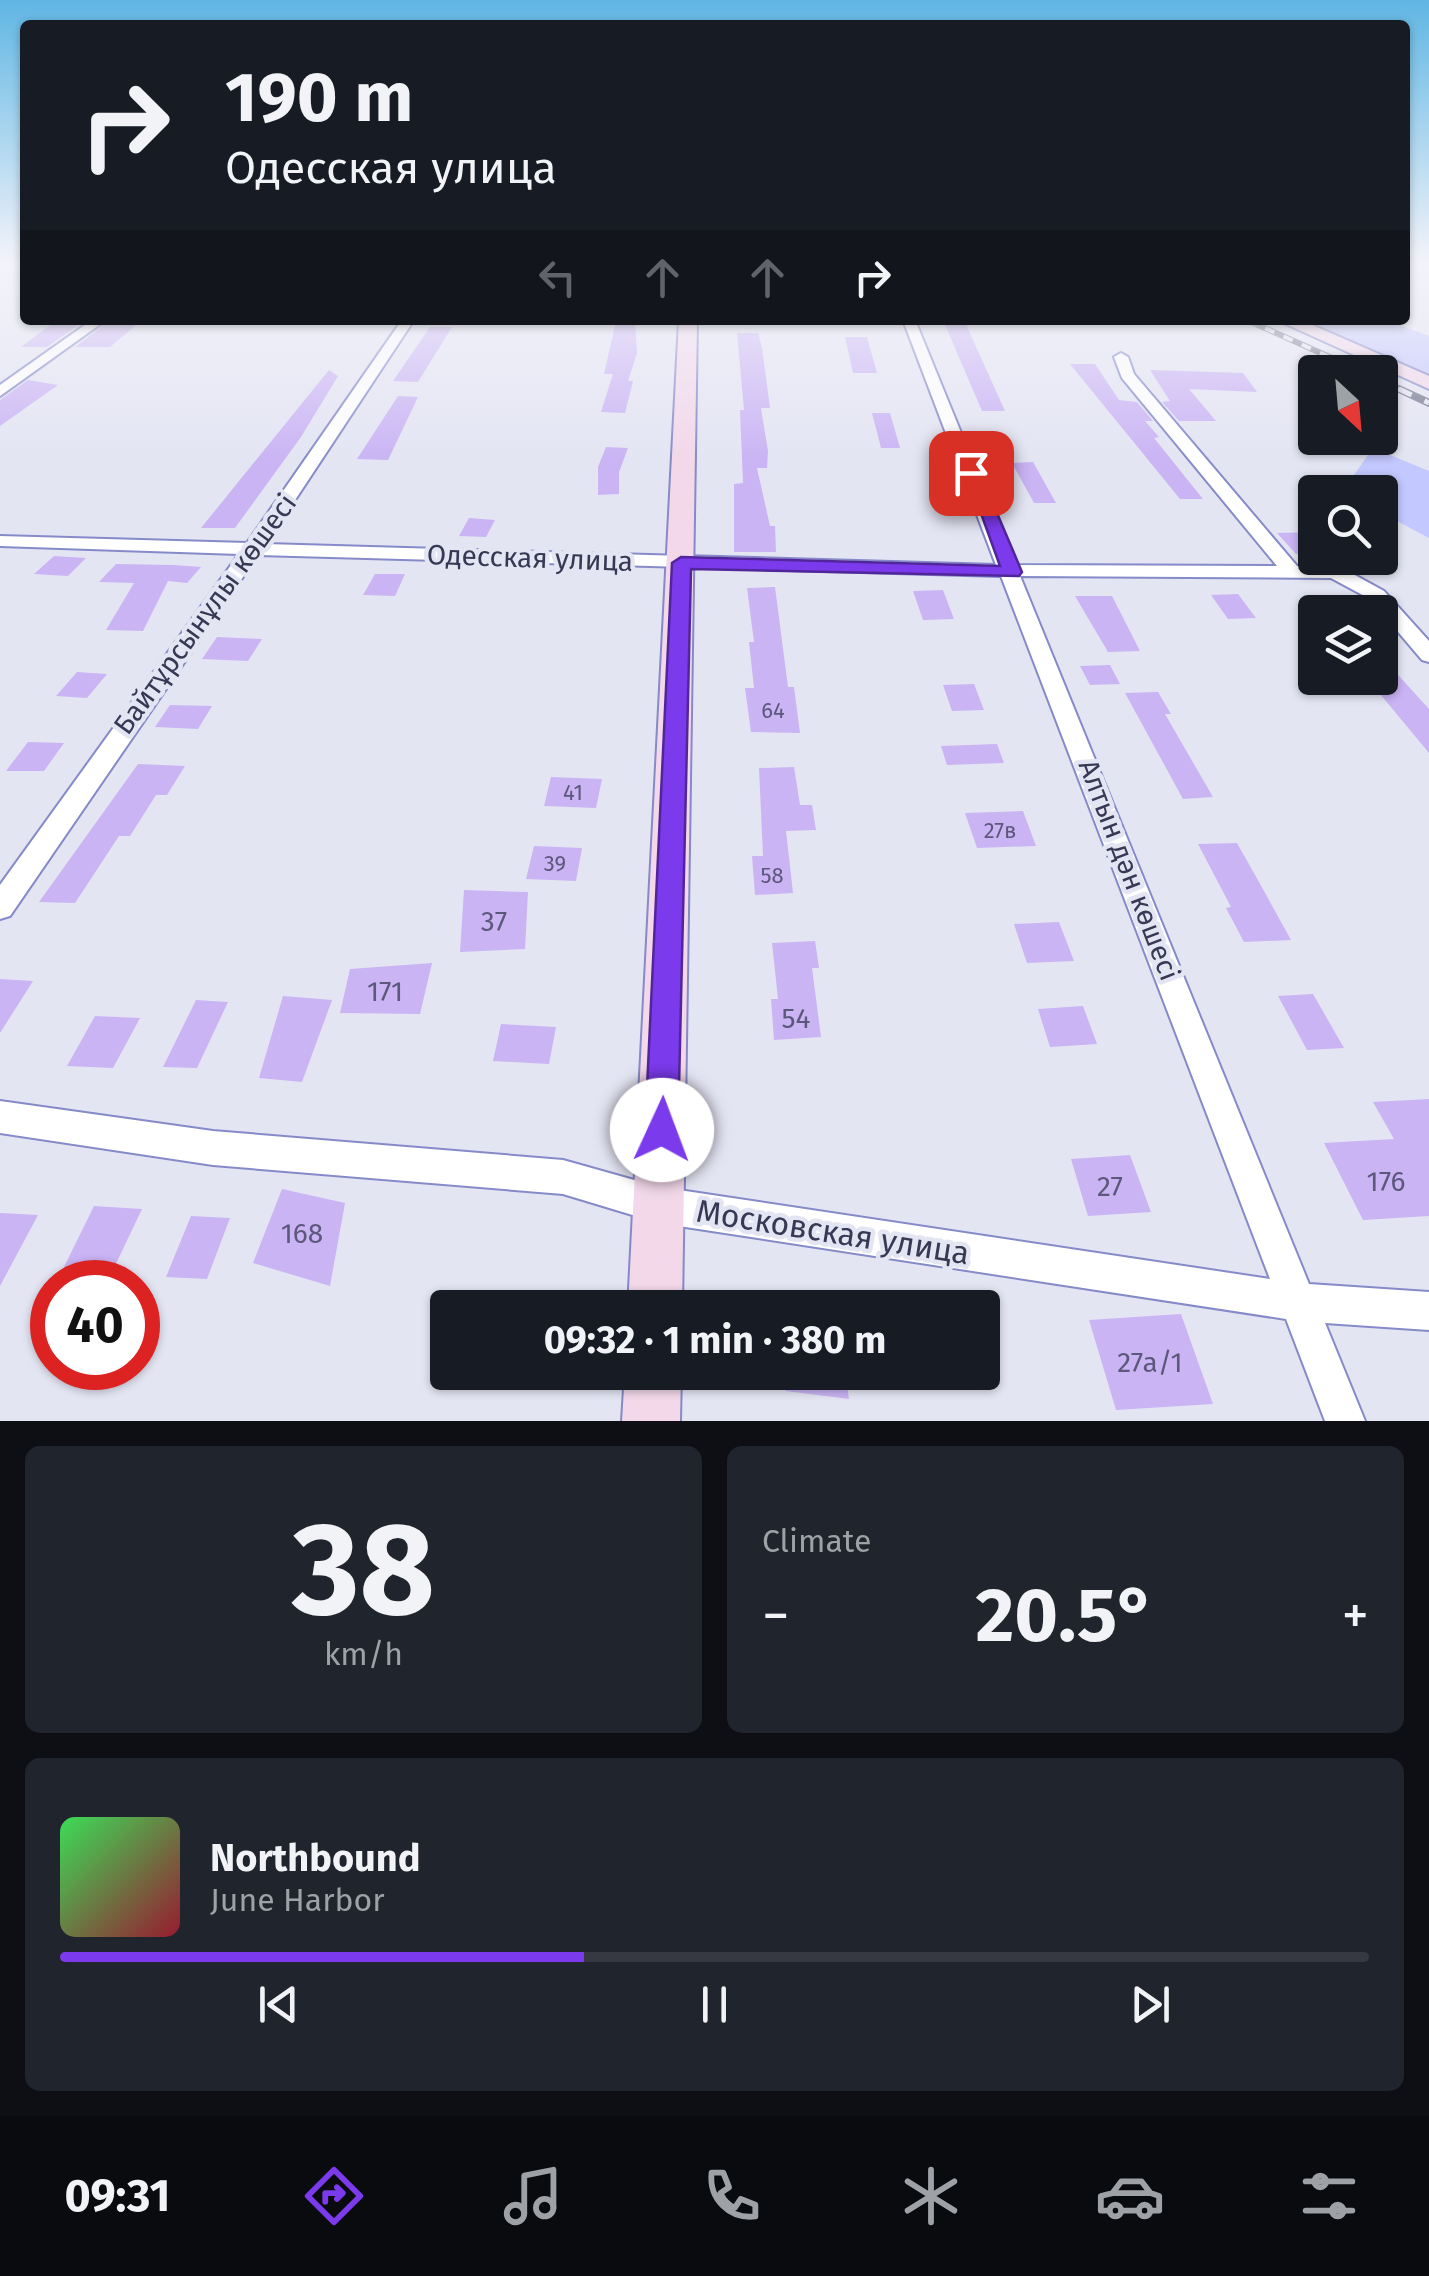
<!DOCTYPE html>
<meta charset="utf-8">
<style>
:root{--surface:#171b24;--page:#20242c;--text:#f1f3f6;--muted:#9ea1a6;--line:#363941;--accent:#7c3aed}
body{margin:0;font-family:"Fira Sans",sans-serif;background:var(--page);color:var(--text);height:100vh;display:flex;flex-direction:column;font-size:38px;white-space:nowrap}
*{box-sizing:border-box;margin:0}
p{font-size:32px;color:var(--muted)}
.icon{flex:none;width:55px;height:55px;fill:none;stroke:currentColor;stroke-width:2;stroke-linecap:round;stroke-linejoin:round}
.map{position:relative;height:1421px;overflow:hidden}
.side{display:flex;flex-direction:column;gap:25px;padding:25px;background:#0d0f14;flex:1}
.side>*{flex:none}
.hud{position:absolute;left:20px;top:20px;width:1390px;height:305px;border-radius:10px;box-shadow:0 2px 8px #0004;background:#171b24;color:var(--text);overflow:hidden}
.needle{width:65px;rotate:154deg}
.tools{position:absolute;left:1298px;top:355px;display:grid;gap:20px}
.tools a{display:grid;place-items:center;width:100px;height:100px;border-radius:10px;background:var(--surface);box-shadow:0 2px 8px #0004;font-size:50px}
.speed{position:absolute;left:30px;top:1260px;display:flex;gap:20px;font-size:50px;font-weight:700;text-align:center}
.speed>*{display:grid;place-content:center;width:130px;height:130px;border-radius:50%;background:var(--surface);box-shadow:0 2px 8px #0004;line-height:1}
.speed .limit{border:15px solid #d22;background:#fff;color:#111}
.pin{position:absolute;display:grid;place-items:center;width:85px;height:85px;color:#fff;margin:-42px;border-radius:20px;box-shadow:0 5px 15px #0006}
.me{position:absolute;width:110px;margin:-55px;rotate:2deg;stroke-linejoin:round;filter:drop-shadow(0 0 8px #0008)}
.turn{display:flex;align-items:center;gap:35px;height:210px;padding:0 40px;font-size:45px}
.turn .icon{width:130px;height:130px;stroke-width:2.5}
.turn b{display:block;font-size:70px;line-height:85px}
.lanes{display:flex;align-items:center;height:95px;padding:0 40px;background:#0003;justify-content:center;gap:50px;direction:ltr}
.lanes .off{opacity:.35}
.big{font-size:75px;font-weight:700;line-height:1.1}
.side .tile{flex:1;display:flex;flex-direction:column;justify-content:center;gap:15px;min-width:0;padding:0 35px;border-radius:15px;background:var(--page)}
.side .dial{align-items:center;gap:0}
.dial b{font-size:130px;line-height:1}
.song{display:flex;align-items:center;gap:30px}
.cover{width:120px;height:120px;border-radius:15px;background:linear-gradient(135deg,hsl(130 70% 55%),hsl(350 70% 35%))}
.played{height:10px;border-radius:5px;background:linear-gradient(90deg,var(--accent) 40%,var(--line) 40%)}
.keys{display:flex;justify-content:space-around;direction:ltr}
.heat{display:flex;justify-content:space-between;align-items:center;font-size:55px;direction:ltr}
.side .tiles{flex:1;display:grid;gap:25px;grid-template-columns:1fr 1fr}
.tile:last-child{grid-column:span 2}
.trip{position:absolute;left:430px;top:1290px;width:570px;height:100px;border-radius:10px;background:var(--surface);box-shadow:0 2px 8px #0004;font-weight:700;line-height:100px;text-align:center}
.menu{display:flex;height:160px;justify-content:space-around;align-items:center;background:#090b0e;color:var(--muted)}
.menu .icon{width:70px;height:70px}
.menu .selected{color:var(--accent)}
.menu b{font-size:45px;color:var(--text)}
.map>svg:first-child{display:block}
.green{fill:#c3c8fe}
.building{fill:#cab4f4}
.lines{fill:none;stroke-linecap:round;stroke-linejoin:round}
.street-casing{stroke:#858ac8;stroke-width:4}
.secondary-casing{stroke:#858ac8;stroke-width:4}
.street{fill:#fff;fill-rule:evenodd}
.secondary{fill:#f2d8e9;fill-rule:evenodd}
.rail-far1-casing{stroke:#77798f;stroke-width:6}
.rail-casing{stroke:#77798f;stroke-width:8}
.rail-far1{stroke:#e4e5f3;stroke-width:4;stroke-dasharray:10;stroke-linecap:butt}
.rail{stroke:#e4e5f3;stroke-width:5;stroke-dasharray:14;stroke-linecap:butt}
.route{fill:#7c3aed;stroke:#51269a;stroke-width:2.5}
.labels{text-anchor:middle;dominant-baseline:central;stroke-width:9;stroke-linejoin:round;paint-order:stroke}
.number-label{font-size:22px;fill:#5c587c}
.street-label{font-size:28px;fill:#373954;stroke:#e4e5f3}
.near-number-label{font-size:28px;fill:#5c587c}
.near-street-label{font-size:32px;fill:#373954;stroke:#e4e5f3}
</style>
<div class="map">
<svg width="1429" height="1421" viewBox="0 0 1429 1421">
<rect width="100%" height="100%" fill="#e4e5f3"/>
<path class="green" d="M 1303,320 L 1385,320 L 1429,336 L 1429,374 Z
M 1373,448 L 1429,471 L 1429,538 L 1380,512 L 1380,492 L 1342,492 Z"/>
<path class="building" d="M 57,320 L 84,321 L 47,347 L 21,347 Z
M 943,320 L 964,320 L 1005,411 L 982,411 Z
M 109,321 L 141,321 L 110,347 L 75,347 Z
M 616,321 L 635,321 L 637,353 L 628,381 L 633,381 L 625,413 L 601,412 L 613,374 L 604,374 Z
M 430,327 L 452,327 L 418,382 L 393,381 Z
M 737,333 L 758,333 L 762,348 L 770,408 L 761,408 L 768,451 L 767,468 L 757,468 L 770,526 L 775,526 L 776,552 L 734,552 L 734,484 L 743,483 L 740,410 L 744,410 Z
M 845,337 L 867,337 L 877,373 L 853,373 Z
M 1070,364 L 1095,364 L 1119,400 L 1137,402 L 1153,421 L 1145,421 L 1159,437 L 1154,438 L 1203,499 L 1180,499 Z
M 329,370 L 338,376 L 301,437 L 235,528 L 201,528 Z
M 1150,370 L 1243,373 L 1257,392 L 1189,389 L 1216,421 L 1179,421 L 1162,402 L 1170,401 Z
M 28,380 L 58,385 L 0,426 L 0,400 Z
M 398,396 L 418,397 L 388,460 L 357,459 Z
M 872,413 L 890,413 L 900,448 L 881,448 Z
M 606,447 L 628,448 L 619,472 L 619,494 L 598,495 L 598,467 Z
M 1033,462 L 1056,503 L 1034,503 L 1012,463 Z
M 469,518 L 495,520 L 486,537 L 459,536 Z
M 1315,532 L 1315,555 L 1296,554 L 1277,533 Z
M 54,556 L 86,558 L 68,576 L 34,574 Z
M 116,564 L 173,565 L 201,567 L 187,583 L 168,581 L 143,631 L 106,630 L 134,583 L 99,582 Z
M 375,574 L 405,574 L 395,596 L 363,595 Z
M 775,587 L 788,687 L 794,687 L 800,733 L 751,732 L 745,688 L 754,688 L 749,642 L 754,642 L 747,588 Z
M 943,590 L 954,619 L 923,620 L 913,591 Z
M 1238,594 L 1256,618 L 1228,619 L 1211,595 Z
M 1075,596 L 1112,596 L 1140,651 L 1108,652 Z
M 217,637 L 262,639 L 248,661 L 202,659 Z
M 1380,655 L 1429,709 L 1429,753 L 1380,694 Z
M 1110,665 L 1120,684 L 1090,685 L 1080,666 Z
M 77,672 L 107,674 L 87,698 L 56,696 Z
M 974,684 L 984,710 L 952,711 L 943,685 Z
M 1158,692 L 1171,714 L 1165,714 L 1213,797 L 1183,799 L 1125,693 Z
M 170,705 L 212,706 L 198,729 L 155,727 Z
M 28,742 L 64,743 L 44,771 L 6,771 Z
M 997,744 L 1004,763 L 947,765 L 941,746 Z
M 138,764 L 185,766 L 167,795 L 156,795 L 130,836 L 119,836 L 75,903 L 39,902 Z
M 794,767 L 800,805 L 812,805 L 816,830 L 786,831 L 793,893 L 755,895 L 752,856 L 763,856 L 759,768 Z
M 551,777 L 602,779 L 596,808 L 544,806 Z
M 1023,811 L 1036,846 L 977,848 L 965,813 Z
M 1237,843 L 1259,882 L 1291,940 L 1244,942 L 1226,908 L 1231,907 L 1198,844 Z
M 534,846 L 582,848 L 576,881 L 526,879 Z
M 464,890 L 528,892 L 525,949 L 460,952 Z
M 1059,922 L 1074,961 L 1027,963 L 1014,924 Z
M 815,941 L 819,968 L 812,968 L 821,1037 L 774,1040 L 771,999 L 778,999 L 772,943 Z
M 432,963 L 420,1014 L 340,1013 L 350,969 Z
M 0,979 L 33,981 L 0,1033 Z
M 1313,994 L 1344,1048 L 1307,1050 L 1278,996 Z
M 283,996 L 332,1000 L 302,1082 L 259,1078 Z
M 196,1000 L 228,1002 L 197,1068 L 163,1067 Z
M 1083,1006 L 1097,1044 L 1050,1047 L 1038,1009 Z
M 95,1016 L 140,1018 L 113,1068 L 67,1066 Z
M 501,1024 L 556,1027 L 549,1064 L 493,1061 Z
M 1429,1099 L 1429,1216 L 1363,1220 L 1324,1143 L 1394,1139 L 1373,1102 Z
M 1130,1155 L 1151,1212 L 1088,1216 L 1071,1159 Z
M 282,1189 L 345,1203 L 330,1286 L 253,1263 Z
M 94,1206 L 142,1209 L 113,1270 L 64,1267 Z
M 0,1213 L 38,1215 L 0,1286 Z
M 191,1216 L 230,1218 L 207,1279 L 166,1277 Z
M 1181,1314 L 1213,1404 L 1116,1410 L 1089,1320 Z
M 783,1372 L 845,1372 L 849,1399 L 786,1391 Z"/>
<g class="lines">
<g class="street-casing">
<path id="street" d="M 92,320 L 106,320 L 0,396 L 0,385 Z
M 402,320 L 414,320 L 266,544 L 996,565 L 903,320 L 915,320 L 1015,565 L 1277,566 L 1122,378 L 1114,357 L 1121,353 L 1128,357 L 1134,374 L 1297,566 L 1342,568 L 1384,591 L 1429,641 L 1429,662 L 1422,660 L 1370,599 L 1331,578 L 1020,576 L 1309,1284 L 1429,1292 L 1429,1330 L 1325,1323 L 1365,1421 L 1325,1421 L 1286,1319 L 659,1223 L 563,1194 L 213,1165 L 0,1133 L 0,1101 L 213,1131 L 563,1160 L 659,1187 L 1270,1279 L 1001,576 L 258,555 L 10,916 L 0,919 L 0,885 L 239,554 L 0,546 L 0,536 L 247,543 Z"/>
</g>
<g class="secondary-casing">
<path id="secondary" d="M 679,320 L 697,320 L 682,1308 L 628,1308 Z
M 1277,320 L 1301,320 L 1429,376 L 1429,389 Z
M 625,1372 L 681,1372 L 680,1421 L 622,1421 Z"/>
</g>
<use href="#street" class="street"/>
<use href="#secondary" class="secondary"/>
<g class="rail-far1-casing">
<path id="rail-far1" d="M 1247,320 L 1363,372
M 1380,380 L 1405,392"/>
</g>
<g class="rail-casing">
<path id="rail" d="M 1399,389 L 1429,403"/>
</g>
<use href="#rail-far1" class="rail-far1"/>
<use href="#rail" class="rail"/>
</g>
<linearGradient id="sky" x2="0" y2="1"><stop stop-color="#5fb6e3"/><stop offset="0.57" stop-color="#f3f3fa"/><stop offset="1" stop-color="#f3f3fa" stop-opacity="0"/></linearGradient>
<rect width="1429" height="460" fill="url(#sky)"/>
<path class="route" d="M 965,469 L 980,473 L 1022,572 L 1019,576 L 691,569 L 678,1130 L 673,1142 L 662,1147 L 650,1142 L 645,1130 L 672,563 L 681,557 L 1000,566 Z"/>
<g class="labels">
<g class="number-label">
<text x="773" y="710">64</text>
<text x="573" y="792">41</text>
<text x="1000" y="830">27в</text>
<text x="555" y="863">39</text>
<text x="772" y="875">58</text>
</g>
<g class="street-label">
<text transform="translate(530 558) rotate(2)">Одесская улица</text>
<text transform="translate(205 614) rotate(-54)">Байтұрсынұлы көшесі</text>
<text transform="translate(1129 870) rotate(69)">Алтын дән көшесі</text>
</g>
<g class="near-number-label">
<text x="494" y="921">37</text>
<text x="385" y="991">171</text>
<text x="796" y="1018">54</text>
<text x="1386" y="1181">176</text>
<text x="1110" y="1186">27</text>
<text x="302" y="1233">168</text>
<text x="1150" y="1362">27а/1</text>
</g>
<g class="near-street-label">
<text transform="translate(833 1232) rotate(9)">Московская улица</text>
</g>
</g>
</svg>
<div class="tools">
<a><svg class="needle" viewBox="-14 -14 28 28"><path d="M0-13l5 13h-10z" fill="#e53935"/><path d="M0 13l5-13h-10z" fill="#9ea1a6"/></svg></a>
<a><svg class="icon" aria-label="search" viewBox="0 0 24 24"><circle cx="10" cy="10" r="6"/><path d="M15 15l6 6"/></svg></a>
<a><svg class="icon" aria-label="layers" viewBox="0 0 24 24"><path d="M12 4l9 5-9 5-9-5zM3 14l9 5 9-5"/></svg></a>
</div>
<div class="speed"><div class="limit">40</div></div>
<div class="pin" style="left:971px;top:473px;background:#d93025"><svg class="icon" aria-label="arrive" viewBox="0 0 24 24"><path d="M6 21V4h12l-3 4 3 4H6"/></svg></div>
<svg class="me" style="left:662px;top:1130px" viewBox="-20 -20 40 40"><circle r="19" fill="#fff"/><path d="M0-13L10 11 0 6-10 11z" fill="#7c3aed"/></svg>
<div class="trip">09:32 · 1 min · 380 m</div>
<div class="hud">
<div class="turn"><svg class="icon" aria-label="right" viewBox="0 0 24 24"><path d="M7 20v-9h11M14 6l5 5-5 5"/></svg><div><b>190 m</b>Одесская улица</div></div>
<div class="lanes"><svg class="icon off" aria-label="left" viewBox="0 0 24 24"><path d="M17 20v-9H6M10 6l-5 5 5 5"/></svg><svg class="icon off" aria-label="ahead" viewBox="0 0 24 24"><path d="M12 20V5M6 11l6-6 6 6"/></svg><svg class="icon off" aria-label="ahead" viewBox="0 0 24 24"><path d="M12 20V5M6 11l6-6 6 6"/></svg><svg class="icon" aria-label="right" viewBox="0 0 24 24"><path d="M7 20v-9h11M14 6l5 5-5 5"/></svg></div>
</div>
</div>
<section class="side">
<div class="tiles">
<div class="tile dial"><b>38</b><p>km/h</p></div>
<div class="tile"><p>Climate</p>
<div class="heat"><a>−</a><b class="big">20.5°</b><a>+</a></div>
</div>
<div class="tile">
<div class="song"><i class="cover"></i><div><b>Northbound</b><p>June Harbor</p></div></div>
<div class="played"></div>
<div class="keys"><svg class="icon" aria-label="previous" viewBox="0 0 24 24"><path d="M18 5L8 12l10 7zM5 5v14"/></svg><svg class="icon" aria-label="pause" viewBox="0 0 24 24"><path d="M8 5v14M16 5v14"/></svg><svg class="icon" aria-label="next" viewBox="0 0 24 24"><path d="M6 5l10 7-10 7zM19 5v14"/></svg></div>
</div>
</div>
</section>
<nav class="menu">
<b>09:31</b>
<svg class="icon selected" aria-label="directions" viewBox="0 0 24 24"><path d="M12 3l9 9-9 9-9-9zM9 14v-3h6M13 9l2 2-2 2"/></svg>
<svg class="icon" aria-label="music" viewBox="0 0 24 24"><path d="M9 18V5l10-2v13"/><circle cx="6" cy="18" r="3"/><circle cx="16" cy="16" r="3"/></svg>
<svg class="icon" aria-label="phone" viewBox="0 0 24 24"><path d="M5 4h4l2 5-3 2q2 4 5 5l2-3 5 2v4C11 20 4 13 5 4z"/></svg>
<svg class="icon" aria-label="climate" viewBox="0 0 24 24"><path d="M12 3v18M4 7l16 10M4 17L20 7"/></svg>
<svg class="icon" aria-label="car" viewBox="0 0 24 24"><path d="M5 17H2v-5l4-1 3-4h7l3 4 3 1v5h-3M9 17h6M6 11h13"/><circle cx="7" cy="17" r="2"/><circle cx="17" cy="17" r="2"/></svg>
<svg class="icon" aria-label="filters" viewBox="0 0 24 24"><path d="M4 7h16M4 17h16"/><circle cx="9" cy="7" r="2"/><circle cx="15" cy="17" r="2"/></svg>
</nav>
